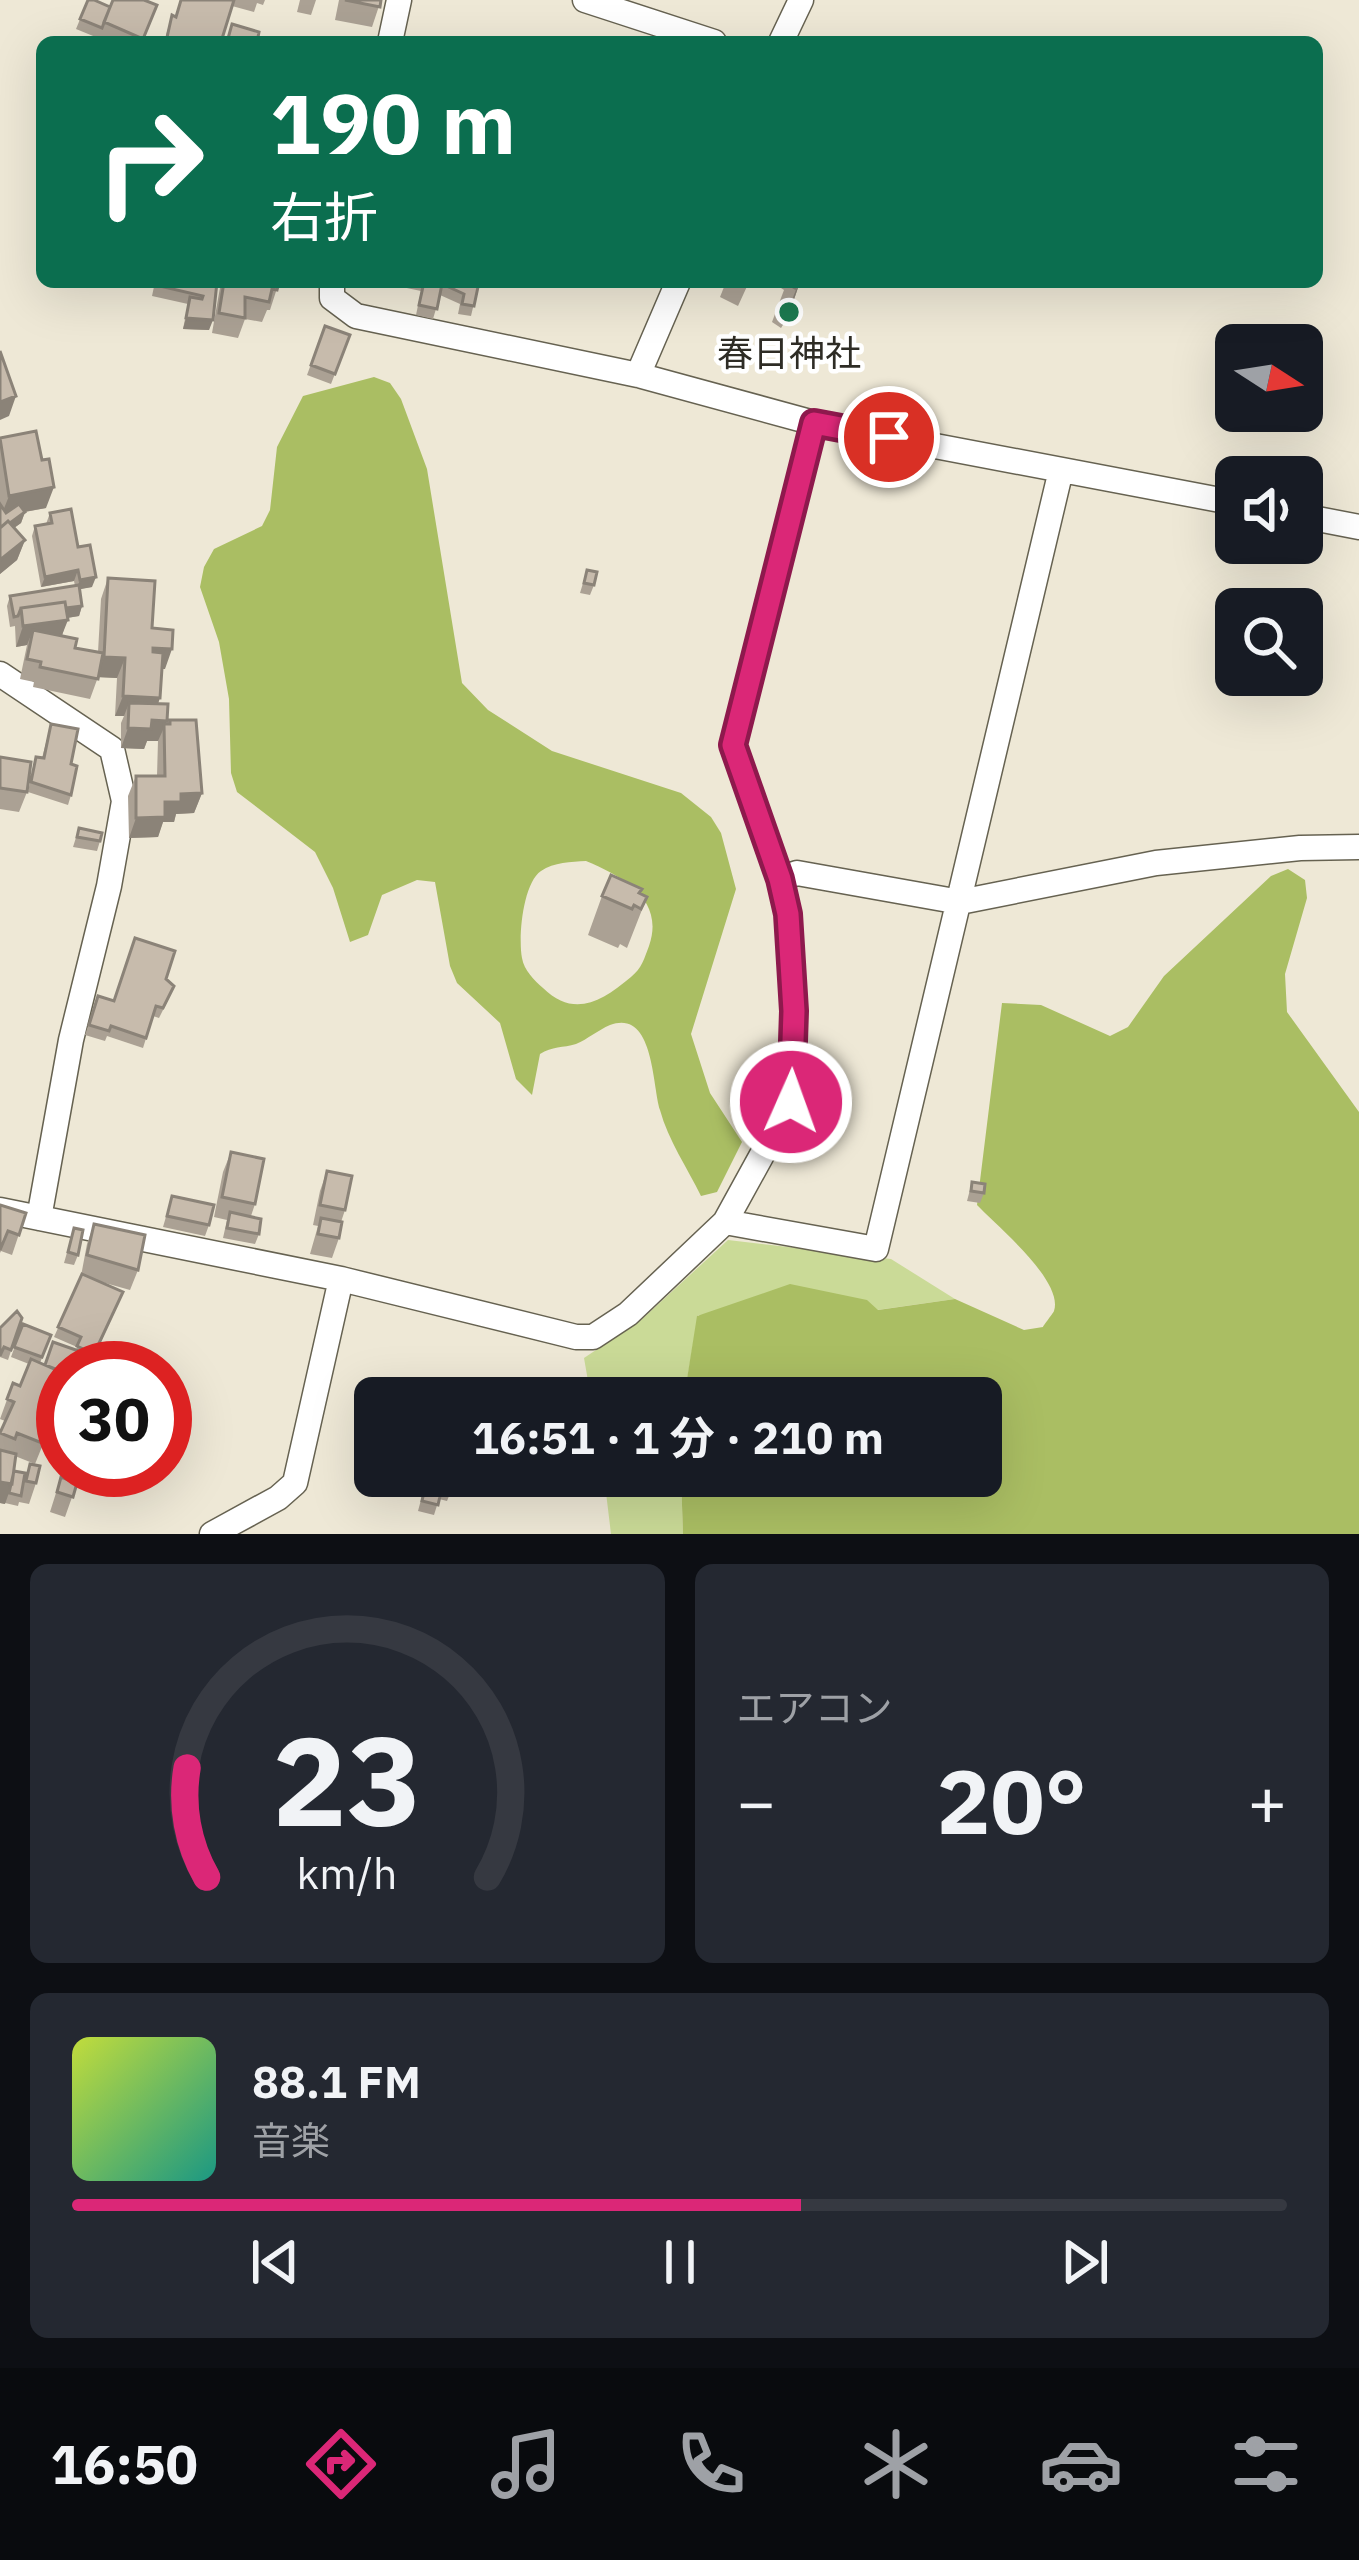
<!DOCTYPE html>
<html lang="ja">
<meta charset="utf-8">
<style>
:root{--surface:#171b24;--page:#242831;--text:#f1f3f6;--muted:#9ea1a6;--line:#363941;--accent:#db2777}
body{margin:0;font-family:"IBM Plex Sans","Noto Sans JP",sans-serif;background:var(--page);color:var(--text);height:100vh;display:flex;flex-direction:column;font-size:45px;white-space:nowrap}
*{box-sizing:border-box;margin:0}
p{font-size:39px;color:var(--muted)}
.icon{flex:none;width:66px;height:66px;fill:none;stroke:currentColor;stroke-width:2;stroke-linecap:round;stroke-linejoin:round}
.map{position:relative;height:1534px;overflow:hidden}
.sheet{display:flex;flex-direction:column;gap:30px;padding:30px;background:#0d0f14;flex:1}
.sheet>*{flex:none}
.top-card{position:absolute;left:36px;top:36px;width:1287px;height:252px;border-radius:18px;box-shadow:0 12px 48px #0002;background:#0b6e4f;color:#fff;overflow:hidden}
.needle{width:78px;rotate:102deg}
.fabs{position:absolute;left:1215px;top:324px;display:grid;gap:24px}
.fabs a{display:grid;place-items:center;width:108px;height:108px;border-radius:18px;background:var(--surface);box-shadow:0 12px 48px #0002;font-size:60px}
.speed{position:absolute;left:36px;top:1341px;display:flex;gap:24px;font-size:60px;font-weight:700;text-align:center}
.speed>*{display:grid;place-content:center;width:156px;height:156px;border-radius:50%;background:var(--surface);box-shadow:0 12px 48px #0002;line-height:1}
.speed .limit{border:18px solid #d22;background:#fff;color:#111}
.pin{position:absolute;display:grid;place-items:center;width:102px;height:102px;color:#fff;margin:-51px;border:6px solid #fff;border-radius:50%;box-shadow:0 3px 12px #0007}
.me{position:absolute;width:132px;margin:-66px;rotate:2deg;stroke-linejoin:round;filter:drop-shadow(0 0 9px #0008)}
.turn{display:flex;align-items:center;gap:42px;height:252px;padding:0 36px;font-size:54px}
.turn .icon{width:156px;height:156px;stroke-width:2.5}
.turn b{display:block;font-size:84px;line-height:102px}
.big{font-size:90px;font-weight:700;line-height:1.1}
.sheet .card{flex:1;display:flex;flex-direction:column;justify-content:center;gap:18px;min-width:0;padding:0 42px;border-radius:18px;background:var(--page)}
.sheet .dial{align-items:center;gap:0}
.dial svg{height:312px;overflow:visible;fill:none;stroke:var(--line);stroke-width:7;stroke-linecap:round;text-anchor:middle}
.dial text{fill:var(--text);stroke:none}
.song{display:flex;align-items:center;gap:36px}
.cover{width:144px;height:144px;border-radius:18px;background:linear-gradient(135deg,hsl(70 70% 55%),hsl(170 70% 35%))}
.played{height:12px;border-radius:6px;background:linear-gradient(90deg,var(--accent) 60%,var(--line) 60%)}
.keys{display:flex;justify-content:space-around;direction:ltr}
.heat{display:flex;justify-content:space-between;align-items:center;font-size:66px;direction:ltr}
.sheet .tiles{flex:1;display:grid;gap:30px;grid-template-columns:1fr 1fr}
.card:last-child{grid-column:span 2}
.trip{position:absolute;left:354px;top:1377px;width:648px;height:120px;border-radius:18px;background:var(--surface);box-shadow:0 12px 48px #0002;font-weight:700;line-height:120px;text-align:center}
.tabs{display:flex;height:192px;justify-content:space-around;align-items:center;background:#090b0e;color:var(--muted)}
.tabs .icon{width:84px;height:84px}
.tabs .selected{color:var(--accent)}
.tabs b{font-size:54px;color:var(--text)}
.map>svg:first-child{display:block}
.green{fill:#cada97}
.forest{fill:#aabe63;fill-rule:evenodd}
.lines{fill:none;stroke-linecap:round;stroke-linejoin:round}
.minor-casing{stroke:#666251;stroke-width:27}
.minor{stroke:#fff;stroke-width:24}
.wall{fill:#aba194}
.shaded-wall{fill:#8b8378}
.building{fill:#c7bbac;stroke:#8b8378;stroke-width:3}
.route-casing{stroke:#8e194d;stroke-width:30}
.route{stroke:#db2777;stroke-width:21}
.poi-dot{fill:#1c7a50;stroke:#fff;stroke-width:4.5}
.labels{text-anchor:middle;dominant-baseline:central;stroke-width:9;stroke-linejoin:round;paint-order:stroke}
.poi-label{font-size:36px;fill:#2e2c25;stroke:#fff}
</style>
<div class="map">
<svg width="1359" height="1534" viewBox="0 0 1359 1534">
<rect width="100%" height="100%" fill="#eee8d6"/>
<path class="green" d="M 728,1240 L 891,1259 L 955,1299 L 877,1310 L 698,1315 L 684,1398 L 591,1398 L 584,1358 L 641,1320 Z
M 604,1476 L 681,1476 L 683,1534 L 611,1534 Z"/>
<path class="forest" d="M 374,377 L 390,383 L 401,399 L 427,469 L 462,683 L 488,710 L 552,751 L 681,793 L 711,817 L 721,833 L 736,889 L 691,1034 L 710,1093 L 742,1142 L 717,1192 L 701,1196 C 688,1169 668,1140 660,1110 C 652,1084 654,1009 610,1025 C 598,1030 588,1039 576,1044 C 563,1048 552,1046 540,1054 L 532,1095 L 516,1079 L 500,1023 L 457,983 L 450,966 L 435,882 L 417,880 L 382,895 L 368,935 L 350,942 L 333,888 L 315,852 L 237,792 L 231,773 L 229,699 L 219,642 L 200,587 L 204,567 L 214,549 L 262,526 L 270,510 L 277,447 L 303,396 ZM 586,861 C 624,877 665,900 649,946 C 644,959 642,968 631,977 C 601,1002 574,1018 543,988 C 534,980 524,970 522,958 C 518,937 523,883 541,871 C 554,862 571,862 586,861 Z
M 1288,869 L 1305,880 L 1307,898 L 1285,974 L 1287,1012 L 1359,1112 L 1359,1534 L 683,1534 L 681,1476 L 981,1476 L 981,1398 L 684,1398 L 697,1316 L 790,1284 L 867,1300 L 878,1310 L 955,1299 L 1024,1330 L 1043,1327 C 1043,1326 1054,1312 1054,1311 C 1064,1281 997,1226 977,1205 L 1002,1003 L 1041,1005 L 1110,1036 L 1128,1027 L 1164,976 L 1271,876 Z"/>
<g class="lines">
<g class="minor-casing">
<path id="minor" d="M 585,0 L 714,42
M 390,42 L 399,0
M 781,42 L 801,0
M 332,282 L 332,298 L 356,316 L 638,375 L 814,423 L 1236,503
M 638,375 L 678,282
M 1302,516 L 1359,527
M 0,674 L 112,749 L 124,801 L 109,886 L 71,1040 L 39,1218
M 780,879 L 797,873 L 960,902 L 1156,863 L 1300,848 L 1359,847
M 0,1210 L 341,1279 L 576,1337 L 593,1337 L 628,1314 L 725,1222 L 791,1102 L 794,1011 L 788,914 L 780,879 L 733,745 L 814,423
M 725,1222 L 876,1249 L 1061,470
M 212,1534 L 278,1498 L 295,1483 L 341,1279"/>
</g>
<use href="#minor" class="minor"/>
</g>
<path class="wall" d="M 88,0 L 110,7 L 157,5 L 143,42 L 96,42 L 98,38 L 76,29 Z
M 181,0 L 265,0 L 263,5 L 257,3 L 254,12 L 232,6 L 221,42 L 164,42 L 172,15 L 175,17 Z
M 300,0 L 316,0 L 311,15 L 297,12 Z
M 339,0 L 381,0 L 372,27 L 335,20 Z
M 155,282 L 217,282 L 209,330 L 183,329 L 188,304 L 152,296 Z
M 221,282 L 279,282 L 270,310 L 267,310 L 262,322 L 245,319 L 238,338 L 212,333 Z
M 378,282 L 479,282 L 471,316 L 458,314 L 460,304 L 440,295 L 433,319 L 416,315 L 421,291 Z
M 726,282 L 749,282 L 738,306 L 720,297 Z
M 772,282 L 800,282 L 790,311 L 781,328 L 772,322 L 784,290 Z
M 325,326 L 350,335 L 331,384 L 307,375 Z
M 0,438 L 46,508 L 25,512 L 21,523 L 14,528 L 25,540 L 17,560 L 0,574 Z
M 50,513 L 78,547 L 92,587 L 79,589 L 82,606 L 79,616 L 67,618 L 62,636 L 75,648 L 98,652 L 101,599 L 108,578 L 152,628 L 165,669 L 162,669 L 158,704 L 167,721 L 166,724 L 168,724 L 170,720 L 202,793 L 194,813 L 176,814 L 174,822 L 163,822 L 158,837 L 129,838 L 128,796 L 136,776 L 157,776 L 158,741 L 147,741 L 144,749 L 121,748 L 121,723 L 124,716 L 115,716 L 117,678 L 98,677 L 90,699 L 33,687 L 34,682 L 20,679 L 27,645 L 16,647 L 15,626 L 10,627 L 7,606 L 10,596 L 75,586 L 74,581 L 41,587 L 32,536 L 35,526 L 46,524 Z
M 587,570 L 594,585 L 590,595 L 580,593 Z
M 51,724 L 71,764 L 71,795 L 68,805 L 28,792 L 33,767 L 36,757 L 42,758 Z
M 0,757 L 27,792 L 19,812 L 0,809 Z
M 79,828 L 100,841 L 97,851 L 73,847 Z
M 640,894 L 647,897 L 627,948 L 620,944 L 618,948 L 588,935 L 602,896 Z
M 166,979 L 170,996 L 159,1018 L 153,1016 L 143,1048 L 107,1036 L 105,1041 L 85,1035 L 98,996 L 114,1001 Z
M 231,1152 L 255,1204 L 251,1216 L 259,1234 L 255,1244 L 223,1238 L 227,1220 L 214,1217 L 223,1172 Z
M 327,1171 L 345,1210 L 341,1222 L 339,1238 L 332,1258 L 310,1254 L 318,1226 L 313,1225 L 320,1191 Z
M 972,1182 L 984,1193 L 980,1203 L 967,1201 Z
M 172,1196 L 209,1225 L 205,1236 L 163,1227 Z
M 0,1205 L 26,1213 L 12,1255 L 1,1251 L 0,1253 Z
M 94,1224 L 138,1270 L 130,1290 L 98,1281 L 123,1292 L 119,1302 L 89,1368 L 63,1368 L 63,1415 L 56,1412 L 35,1464 L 15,1456 L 14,1471 L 24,1480 L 30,1464 L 36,1483 L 29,1504 L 19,1502 L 18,1506 L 5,1503 L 5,1501 L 5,1504 L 0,1503 L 0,1434 L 5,1421 L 0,1419 L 13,1383 L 20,1386 L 29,1364 L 11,1357 L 23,1324 L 51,1335 L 40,1363 L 45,1365 L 76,1350 L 77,1347 L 54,1337 L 81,1276 L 87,1244 Z
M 74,1228 L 78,1255 L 74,1265 L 64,1263 Z
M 22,1318 L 8,1360 L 0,1357 L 0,1328 Z
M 425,1476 L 451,1491 L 447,1501 L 439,1499 L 434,1515 L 418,1511 L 422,1496 L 419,1495 Z
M 61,1477 L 77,1483 L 65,1517 L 50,1512 Z"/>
<path class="shaded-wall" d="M 799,282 L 800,282 L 790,311 L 781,328 Z
M 186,318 L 213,320 L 209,330 L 183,329 Z
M 16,396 L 9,416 L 0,420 L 0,402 Z
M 54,487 L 46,508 L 1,516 L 9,496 Z
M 25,512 L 21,523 L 0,538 L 0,530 Z
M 25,540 L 17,560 L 0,574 L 0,560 Z
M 78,570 L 74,581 L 41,587 L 45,577 Z
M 96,577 L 92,587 L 76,590 L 80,580 Z
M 82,606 L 79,616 L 23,625 L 22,615 Z
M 68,620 L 60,640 L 33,630 L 27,645 L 16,647 L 23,626 Z
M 153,648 L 172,649 L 165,669 L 145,668 Z
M 104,657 L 125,658 L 117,678 L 96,677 Z
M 123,696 L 160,698 L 153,718 L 129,703 L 124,716 L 115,716 Z
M 152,720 L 167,721 L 158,741 L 147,741 L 144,749 L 121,748 L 128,728 Z
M 202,793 L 194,813 L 176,814 L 174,822 L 163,822 L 158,837 L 129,838 L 136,818 L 181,794 Z
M 0,1482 L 12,1484 L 5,1504 L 0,1503 Z"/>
<path class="building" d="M 88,0 L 94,0 L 110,7 L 102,28 L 80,19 Z
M 113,0 L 144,0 L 157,5 L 143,39 L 104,22 Z
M 181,0 L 234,0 L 221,42 L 166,42 L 172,15 L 176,17 Z
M 345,0 L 381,0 L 380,7 Z
M 232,24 L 259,32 L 257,42 L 248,40 L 247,42 L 227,42 Z
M 156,282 L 217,282 L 213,320 L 186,318 L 190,297 L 202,299 L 203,296 L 155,285 Z
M 224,282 L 279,282 L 277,290 L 272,289 L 269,302 L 245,297 L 245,318 L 219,313 Z
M 424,282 L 479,282 L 474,306 L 462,304 L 464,294 L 442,284 L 437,309 L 419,305 Z
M 787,282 L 799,282 L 795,288 L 786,283 Z
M 325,326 L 350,335 L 335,374 L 311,365 Z
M 0,351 L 16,396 L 0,402 Z
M 36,431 L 42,460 L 49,459 L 54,487 L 9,496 L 0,438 Z
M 0,504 L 6,513 L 19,504 L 25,512 L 10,523 L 8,521 L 0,528 Z
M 71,509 L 78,547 L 90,545 L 96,577 L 80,580 L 78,570 L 45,577 L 35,526 L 52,523 L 50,513 Z
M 8,521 L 25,540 L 0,560 L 0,528 Z
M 587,570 L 597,572 L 594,585 L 584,583 Z
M 108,578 L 155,581 L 152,628 L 173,630 L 172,649 L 153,648 L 153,652 L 163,653 L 160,698 L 123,696 L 125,658 L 104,657 Z
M 79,585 L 82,606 L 66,608 L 65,602 L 21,608 L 18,616 L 14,617 L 10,596 Z
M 65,602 L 68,620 L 23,626 L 21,608 Z
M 33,630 L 77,639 L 75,648 L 103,653 L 98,679 L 40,667 L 41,662 L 27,659 Z
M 129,703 L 168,704 L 167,721 L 152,720 L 151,729 L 128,728 Z
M 170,720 L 196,720 L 202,793 L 181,794 L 181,802 L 165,802 L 165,817 L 136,818 L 136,776 L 165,776 L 164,724 L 170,724 Z
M 51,724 L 78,729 L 71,764 L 77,766 L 71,795 L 31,782 L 36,757 L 44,758 Z
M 0,757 L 31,762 L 27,792 L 0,788 Z
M 79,828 L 102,833 L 100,841 L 77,837 Z
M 611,875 L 642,889 L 639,893 L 647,897 L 641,909 L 634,905 L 632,909 L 602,896 Z
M 135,938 L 175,951 L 166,979 L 174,986 L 163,1008 L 156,1006 L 146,1038 L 111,1026 L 109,1031 L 89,1025 L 98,996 L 114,1001 Z
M 231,1152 L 264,1159 L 255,1204 L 222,1197 Z
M 327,1171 L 352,1176 L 345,1210 L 320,1205 Z
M 972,1182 L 985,1184 L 984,1193 L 971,1191 Z
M 172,1196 L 214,1205 L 209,1225 L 167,1216 Z
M 0,1205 L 26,1213 L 19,1235 L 8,1231 L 0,1250 Z
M 230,1212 L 261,1219 L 259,1234 L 227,1228 Z
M 321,1218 L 342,1222 L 339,1238 L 318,1234 Z
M 94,1224 L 145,1235 L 138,1270 L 87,1255 Z
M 74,1228 L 83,1230 L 78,1255 L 68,1252 Z
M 82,1274 L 123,1292 L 94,1354 L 77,1346 L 81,1337 L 58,1327 Z
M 17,1311 L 22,1318 L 11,1350 L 4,1347 L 0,1356 L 0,1328 Z
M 23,1324 L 51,1335 L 42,1357 L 14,1347 Z
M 53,1342 L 93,1356 L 89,1368 L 70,1367 L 63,1368 L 63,1372 L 45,1365 Z
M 31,1359 L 63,1373 L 63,1393 L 42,1443 L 17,1433 L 15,1439 L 0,1433 L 14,1402 L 7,1399 L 13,1383 L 20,1386 Z
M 0,1450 L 16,1454 L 12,1484 L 0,1482 Z
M 30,1464 L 40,1466 L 36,1483 L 26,1481 Z
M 14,1471 L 25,1473 L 21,1496 L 9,1493 Z
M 425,1476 L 453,1480 L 451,1491 L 423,1485 Z
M 61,1477 L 77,1483 L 73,1497 L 57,1492 Z
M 424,1492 L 440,1496 L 438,1505 L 422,1501 Z"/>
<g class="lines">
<g class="route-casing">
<path id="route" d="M 791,1102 L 794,1011 L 788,914 L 780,879 L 733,745 L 814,423 L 889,437"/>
</g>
<use href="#route" class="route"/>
</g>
<circle class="poi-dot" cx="789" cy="312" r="12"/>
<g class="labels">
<g class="poi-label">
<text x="789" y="352">春日神社</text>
</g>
</g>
</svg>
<div class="fabs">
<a><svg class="needle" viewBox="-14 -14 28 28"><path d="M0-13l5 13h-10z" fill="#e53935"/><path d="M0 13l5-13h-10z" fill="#9ea1a6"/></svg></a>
<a><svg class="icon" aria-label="sound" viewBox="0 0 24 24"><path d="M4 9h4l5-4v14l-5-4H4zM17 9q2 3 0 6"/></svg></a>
<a><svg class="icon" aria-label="search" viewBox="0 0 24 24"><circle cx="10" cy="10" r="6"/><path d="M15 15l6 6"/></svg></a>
</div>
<div class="speed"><div class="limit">30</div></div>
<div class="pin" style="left:889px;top:437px;background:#d93025"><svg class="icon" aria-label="arrive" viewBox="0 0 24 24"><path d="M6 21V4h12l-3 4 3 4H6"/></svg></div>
<svg class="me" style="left:791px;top:1102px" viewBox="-20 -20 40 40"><circle r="17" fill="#db2777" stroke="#fff" stroke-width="3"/><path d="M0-11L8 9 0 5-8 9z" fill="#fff"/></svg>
<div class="trip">16:51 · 1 分 · 210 m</div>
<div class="top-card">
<div class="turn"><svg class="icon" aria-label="right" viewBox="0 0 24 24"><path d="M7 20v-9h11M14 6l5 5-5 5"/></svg><div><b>190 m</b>右折</div></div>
</div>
</div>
<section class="sheet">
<div class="tiles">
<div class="card dial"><svg viewBox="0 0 100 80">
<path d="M14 69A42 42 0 1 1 86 69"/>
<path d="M14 69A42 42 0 0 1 9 41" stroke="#db2777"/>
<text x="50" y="56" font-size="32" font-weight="700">23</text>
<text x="50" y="72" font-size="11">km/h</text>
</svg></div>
<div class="card"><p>エアコン</p>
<div class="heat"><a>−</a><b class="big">20°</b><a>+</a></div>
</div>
<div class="card">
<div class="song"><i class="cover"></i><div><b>88.1 FM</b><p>音楽</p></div></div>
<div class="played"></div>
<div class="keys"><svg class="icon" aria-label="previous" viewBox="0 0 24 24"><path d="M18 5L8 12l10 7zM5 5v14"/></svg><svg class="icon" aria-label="pause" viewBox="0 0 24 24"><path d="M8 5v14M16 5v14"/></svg><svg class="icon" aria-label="next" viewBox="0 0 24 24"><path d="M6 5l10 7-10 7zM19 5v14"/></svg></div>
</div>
</div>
</section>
<nav class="tabs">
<b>16:50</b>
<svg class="icon selected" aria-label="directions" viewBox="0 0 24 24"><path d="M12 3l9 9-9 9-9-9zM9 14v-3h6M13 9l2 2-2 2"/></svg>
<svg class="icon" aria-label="music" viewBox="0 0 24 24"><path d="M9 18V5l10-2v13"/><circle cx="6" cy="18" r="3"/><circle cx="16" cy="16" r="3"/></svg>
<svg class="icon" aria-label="phone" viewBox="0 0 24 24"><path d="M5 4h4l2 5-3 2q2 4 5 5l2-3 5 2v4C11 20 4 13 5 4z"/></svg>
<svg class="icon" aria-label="climate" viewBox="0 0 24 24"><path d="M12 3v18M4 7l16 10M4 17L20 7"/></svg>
<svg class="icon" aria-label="car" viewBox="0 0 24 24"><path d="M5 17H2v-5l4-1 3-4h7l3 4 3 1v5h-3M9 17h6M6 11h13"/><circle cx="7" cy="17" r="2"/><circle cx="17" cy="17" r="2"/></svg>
<svg class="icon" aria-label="filters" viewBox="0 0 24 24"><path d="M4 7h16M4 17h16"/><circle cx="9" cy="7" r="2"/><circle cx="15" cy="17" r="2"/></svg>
</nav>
